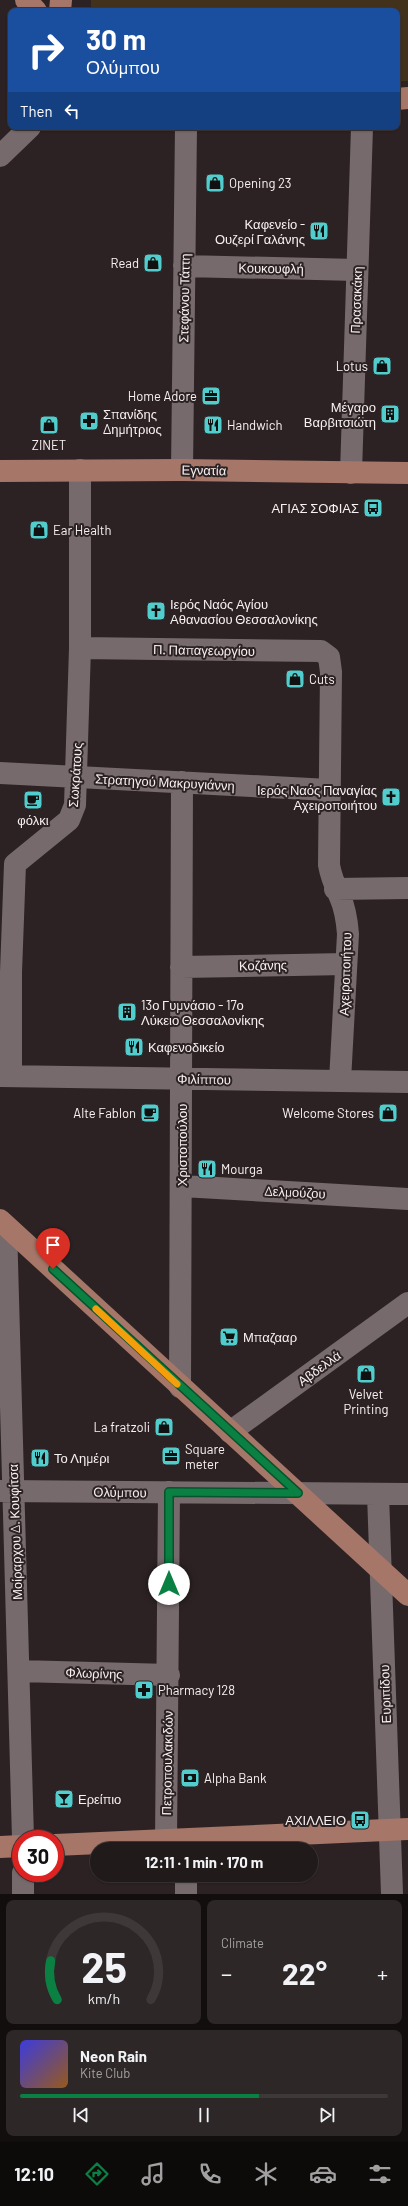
<!DOCTYPE html>
<meta charset="utf-8">
<style>
:root{--surface:#211a1a;--page:#2d2727;--text:#f1f3f6;--muted:#a2a1a2;--line:#3e3839;--accent:#0b8043}
body{margin:0;font-family:Barlow,sans-serif;background:var(--page);color:var(--text);height:100vh;display:flex;flex-direction:column;font-size:15px;white-space:nowrap}
*{box-sizing:border-box;margin:0}
p{font-size:13px;color:var(--muted)}
.icon{flex:none;width:22px;height:22px;fill:none;stroke:currentColor;stroke-width:2;stroke-linecap:round;stroke-linejoin:round}
.map{position:relative;height:1894px;overflow:hidden}
.side{display:flex;flex-direction:column;gap:6px;padding:6px;background:#120e0e;flex:1}
.side>*{flex:none}
.hud{position:absolute;left:8px;top:8px;width:392px;height:122px;border-radius:8px;box-shadow:0 1px 3px #0004,0 0 0 1px var(--line);background:#1a4fa0;color:#fff;overflow:hidden}
.speed{position:absolute;left:12px;top:1830px;display:flex;gap:8px;font-size:20px;font-weight:700;text-align:center}
.speed>*{display:grid;place-content:center;width:52px;height:52px;border-radius:50%;background:var(--surface);box-shadow:0 1px 3px #0004,0 0 0 1px var(--line);line-height:1}
.speed .limit{border:6px solid #d22;background:#fff;color:#111}
.pin{position:absolute;display:grid;place-items:center;width:34px;height:34px;color:#fff;margin:-41px -17px;border-radius:50% 50% 50% 0;rotate:-45deg;box-shadow:0 0 4px #0007}
.pin .icon{rotate:45deg}
.me{position:absolute;width:44px;margin:-22px;rotate:0deg;stroke-linejoin:round;filter:drop-shadow(0 0 3px #0008)}
.turn{display:flex;align-items:center;gap:14px;height:84px;padding:0 12px;font-size:18px}
.turn .icon{width:52px;height:52px;stroke-width:2.5}
.turn b{display:block;font-size:28px;line-height:34px}
.then{display:flex;align-items:center;height:38px;padding:0 12px;background:#0003;gap:8px;font-size:15px}
.big{font-size:30px;font-weight:700;line-height:1.1}
.side .widget{flex:1;display:flex;flex-direction:column;justify-content:center;gap:6px;min-width:0;padding:0 14px;border-radius:8px;background:var(--page)}
.side .dial{align-items:center;gap:0}
.dial svg{height:104px;overflow:visible;fill:none;stroke:var(--line);stroke-width:7;stroke-linecap:round;text-anchor:middle}
.dial text{fill:var(--text);stroke:none}
.song{display:flex;align-items:center;gap:12px}
.cover{width:48px;height:48px;border-radius:6px;background:linear-gradient(135deg,hsl(240 70% 55%),hsl(30 70% 35%))}
.played{height:4px;border-radius:2px;background:linear-gradient(90deg,var(--accent) 65%,var(--line) 65%)}
.keys{display:flex;justify-content:space-around;direction:ltr}
.heat{display:flex;justify-content:space-between;align-items:center;font-size:22px;direction:ltr}
.side .tiles{flex:1;display:grid;gap:6px;grid-template-columns:1fr 1fr}
.widget:last-child{grid-column:span 2}
.trip{position:absolute;left:90px;top:1842px;width:228px;height:40px;border-radius:20px;background:var(--surface);box-shadow:0 1px 3px #0004,0 0 0 1px var(--line);font-weight:700;line-height:40px;text-align:center}
.dock{display:flex;height:64px;justify-content:space-around;align-items:center;background:#0d0a0a;color:var(--muted)}
.dock .icon{width:28px;height:28px}
.dock .active{color:var(--accent)}
.dock b{font-size:18px;color:var(--text)}
.map>svg:first-child{display:block}
.green{fill:#43321b}
.lines{fill:none;stroke-linecap:round;stroke-linejoin:round}
.minor{stroke:#766a6c;stroke-width:22}
.major{stroke:#a67668;stroke-width:22}
.route-casing{stroke:#07532c;stroke-width:10}
.route{stroke:#0b8043;stroke-width:7}
.slow{stroke:#f59e0b;stroke-width:7}
.labels{text-anchor:middle;dominant-baseline:central;stroke-width:4;stroke-linejoin:round;paint-order:stroke}
.poi-label{font-size:13px;fill:#f8f1f2;stroke:#2c2223;text-anchor:start}
.street-label{font-size:13px;fill:#f8f1f2;stroke:#2c2223}
</style>
<div class="map">
<svg width="408" height="1894" viewBox="0 0 408 1894">
<rect width="100%" height="100%" fill="#2c2223"/>
<path class="green" d="M 91,0 L 408,0 L 408,81 L 397,81 L 397,11 L 91,11 Z"/>
<g class="lines">
<path class="minor" d="M 0,156 L 30,127
M 184,266 L 357,270
M 182,470 L 186,127
M 351,473 L 362,127
M 80,648 L 321,651 L 329,657 L 331,672 L 329,865 C 331,877 335,886 340,897 C 345,908 347,921 348,934 L 340,1081
M 0,773 L 329,790
M 335,889 L 408,888
M 181,967 L 346,964
M 0,1076 L 408,1082
M 11,1076 L 11,972 L 15,864 L 69,820 L 75,805 L 80,648 L 80,470
M 182,1186 L 408,1199
M 6,1226 L 23,1839
M 180,1387 L 182,782
M 230,1432 L 408,1303
M 0,1491 L 408,1494
M 378,1494 L 392,1894
M 19,1671 L 169,1675
M 166,1841 L 169,1492
M 23,1894 L 23,1873
M 186,1894 L 186,1875"/>
<path class="major" d="M 26,0 L 36,11
M 60,11 L 61,0
M 397,99 L 408,98
M 0,471 L 182,470 L 408,473
M 0,1220 L 408,1595
M 55,1845 L 408,1829
M 0,1847 L 21,1846"/>
</g>
<g class="lines">
<g class="route-casing">
<path id="route" d="M 53,1269 L 298,1493 L 169,1492 L 169,1584"/>
</g>
<use href="#route" class="route"/>
<path class="slow" d="M 96,1309 L 177,1384"/>
</g>
<defs>
<g id="shop-square" transform="scale(1)"><rect x="-9" y="-9" width="18" height="18" rx="4" fill="#52cdcd" stroke="#2c2223"/><path d="M-5-2.5h2.3a2.7 3.5 0 0 1 5.4 0H5L5.5 6h-11ZM-1.5-2.5h3a1.5 2.3 0 0 0-3 0Z" fill="#111"/></g>
<g id="restaurant-square" transform="scale(1)"><rect x="-9" y="-9" width="18" height="18" rx="4" fill="#52cdcd" stroke="#2c2223"/><path d="M-5-6h1v4h1v-4h1v4h1v-4h1v5L-1.5 .5V6h-2V.5L-5-1ZM5-6V6H3V1.5H1.5Q1.5-4 5-6Z" fill="#111"/></g>
<g id="office-square" transform="scale(1)"><rect x="-9" y="-9" width="18" height="18" rx="4" fill="#52cdcd" stroke="#2c2223"/><path d="M-6-3h4V-5.5h4V-3h4V5H-6ZM-1-4.5V-3h2v-1.5ZM-6 0V1H6V0Z" fill="#111"/></g>
<g id="building-square" transform="scale(1)"><rect x="-9" y="-9" width="18" height="18" rx="4" fill="#52cdcd" stroke="#2c2223"/><path d="M-4-6H4V6H1V3H-1V6H-4ZM-2.5-4.3h1.7v1.8h-1.7ZM.8-4.3h1.7v1.8H.8ZM-2.5-1h1.7V.8h-1.7ZM.8-1h1.7V.8H.8Z" fill="#111"/></g>
<g id="pharmacy-square" transform="scale(1)"><rect x="-9" y="-9" width="18" height="18" rx="4" fill="#52cdcd" stroke="#2c2223"/><path d="M-2-6h4v4h4v4h-4v4h-4v-4h-4v-4h4Z" fill="#111"/></g>
<g id="bus-square" transform="scale(1)"><rect x="-9" y="-9" width="18" height="18" rx="4" fill="#52cdcd" stroke="#2c2223"/><path d="M-5-6H5V4H4V6H2V4H-2V6H-4V4H-5ZM-3.5-4V0h7V-4ZM-3.5 1.2v1.5H-2V1.2ZM2 1.2v1.5H3.5V1.2Z" fill="#111"/></g>
<g id="church-square" transform="scale(1)"><rect x="-9" y="-9" width="18" height="18" rx="4" fill="#52cdcd" stroke="#2c2223"/><path d="M-1.2-6h2.4v3.5h3.3v2.4h-3.3V6h-2.4V-.1h-3.3v-2.4h3.3Z" fill="#111"/></g>
<g id="cafe-square" transform="scale(1)"><rect x="-9" y="-9" width="18" height="18" rx="4" fill="#52cdcd" stroke="#2c2223"/><path d="M-5.5-4.5H6V0H3Q3 3.5 0 3.5H-2.5Q-5.5 3.5-5.5 0ZM3-3.2v2h1.7v-2ZM-6 4.5H4V6H-6Z" fill="#111"/></g>
<g id="supermarket-square" transform="scale(1)"><rect x="-9" y="-9" width="18" height="18" rx="4" fill="#52cdcd" stroke="#2c2223"/><path d="M-6-5.5h2.5l.6 2H6L4.5 2H-2.5L-4.4-4H-6ZM-1.5 3.2a1.3 1.3 0 1 0 .1 0ZM3 3.2a1.3 1.3 0 1 0 .1 0Z" fill="#111"/></g>
<g id="bank-square" transform="scale(1)"><rect x="-9" y="-9" width="18" height="18" rx="4" fill="#52cdcd" stroke="#2c2223"/><path d="M-6-4H6V4H-6ZM0-2.3a2.3 2.3 0 1 0 0 4.6a2.3 2.3 0 1 0 0-4.6Z" fill="#111"/></g>
<g id="bar-square" transform="scale(1)"><rect x="-9" y="-9" width="18" height="18" rx="4" fill="#52cdcd" stroke="#2c2223"/><path d="M-6-5H6L.8 .8V4.5H3.5V6h-7V4.5H-.8V.8Z" fill="#111"/></g>
</defs>
<g fill-rule="evenodd">
<use href="#shop-square" x="215" y="183"/>
<use href="#restaurant-square" x="319" y="231"/>
<use href="#shop-square" x="153" y="263"/>
<use href="#shop-square" x="382" y="366"/>
<use href="#office-square" x="211" y="396"/>
<use href="#building-square" x="390" y="414"/>
<use href="#pharmacy-square" x="89" y="421"/>
<use href="#shop-square" x="49" y="425"/>
<use href="#restaurant-square" x="213" y="425"/>
<use href="#bus-square" x="373" y="508"/>
<use href="#shop-square" x="39" y="530"/>
<use href="#church-square" x="156" y="611"/>
<use href="#shop-square" x="295" y="679"/>
<use href="#church-square" x="391" y="797"/>
<use href="#cafe-square" x="33" y="800"/>
<use href="#building-square" x="127" y="1012"/>
<use href="#restaurant-square" x="134" y="1047"/>
<use href="#cafe-square" x="150" y="1113"/>
<use href="#shop-square" x="388" y="1113"/>
<use href="#restaurant-square" x="207" y="1169"/>
<use href="#supermarket-square" x="229" y="1337"/>
<use href="#shop-square" x="366" y="1374"/>
<use href="#shop-square" x="164" y="1427"/>
<use href="#office-square" x="171" y="1456"/>
<use href="#restaurant-square" x="40" y="1458"/>
<use href="#pharmacy-square" x="144" y="1690"/>
<use href="#bank-square" x="190" y="1778"/>
<use href="#bar-square" x="64" y="1799"/>
<use href="#bus-square" x="360" y="1820"/>
</g>
<g class="labels">
<g class="poi-label">
<text x="229" y="183">Opening 23</text>
<text x="305" y="224" text-anchor="end">Καφενείο -<tspan x="305" dy="15">Ουζερί Γαλάνης</tspan></text>
<text x="139" y="263" text-anchor="end">Read</text>
<text x="368" y="366" text-anchor="end">Lotus</text>
<text x="197" y="396" text-anchor="end">Home Adore</text>
<text x="376" y="407" text-anchor="end">Μέγαρο<tspan x="376" dy="15">Βαρβιτσιώτη</tspan></text>
<text x="103" y="414">Σπανίδης<tspan x="103" dy="15">Δημήτριος</tspan></text>
<text x="227" y="425">Handwich</text>
<text x="49" y="445" text-anchor="middle">ZINET</text>
<text x="359" y="508" text-anchor="end">ΑΓΙΑΣ ΣΟΦΙΑΣ</text>
<text x="53" y="530">Ear Health</text>
<text x="170" y="604">Ιερός Ναός Αγίου<tspan x="170" dy="15">Αθανασίου Θεσσαλονίκης</tspan></text>
<text x="309" y="679">Cuts</text>
<text x="377" y="790" text-anchor="end">Ιερός Ναός Παναγίας<tspan x="377" dy="15">Αχειροποιήτου</tspan></text>
<text x="33" y="820" text-anchor="middle">φόλκι</text>
<text x="141" y="1005">13ο Γυμνάσιο - 17ο<tspan x="141" dy="15">Λύκειο Θεσσαλονίκης</tspan></text>
<text x="148" y="1047">Καφενοδικείο</text>
<text x="136" y="1113" text-anchor="end">Alte Fablon</text>
<text x="374" y="1113" text-anchor="end">Welcome Stores</text>
<text x="221" y="1169">Mourga</text>
<text x="243" y="1337">Μπαζααρ</text>
<text x="366" y="1394" text-anchor="middle">Velvet<tspan x="366" dy="15">Printing</tspan></text>
<text x="150" y="1427" text-anchor="end">La fratzoli</text>
<text x="185" y="1449">Square<tspan x="185" dy="15">meter</tspan></text>
<text x="54" y="1458">Το Λημέρι</text>
<text x="158" y="1690">Pharmacy 128</text>
<text x="204" y="1778">Alpha Bank</text>
<text x="78" y="1799">Ερείπιο</text>
<text x="346" y="1820" text-anchor="end">ΑΧΙΛΛΕΙΟ</text>
</g>
<g class="street-label">
<text transform="translate(271 268) rotate(1)">Κουκουφλή</text>
<text transform="translate(184 298) rotate(-89)">Στεφάνου Τάττη</text>
<text transform="translate(356 300) rotate(-88)">Πρασακάκη</text>
<text transform="translate(204 470) rotate(1)">Εγνατία</text>
<text transform="translate(204 650) rotate(1)">Π. Παπαγεωργίου</text>
<text transform="translate(75 775) rotate(-86)">Σωκράτους</text>
<text transform="translate(165 782) rotate(3)">Στρατηγού Μακρυγιάννη</text>
<text transform="translate(263 965) rotate(-1)">Κοζάνης</text>
<text transform="translate(345 974) rotate(-88)">Αχειροποιήτου</text>
<text transform="translate(204 1079) rotate(1)">Φιλίππου</text>
<text transform="translate(182 1145) rotate(-90)">Χριστοπούλου</text>
<text transform="translate(295 1192) rotate(3)">Δελμούζου</text>
<text transform="translate(319 1368) rotate(-36)">Αβδελλά</text>
<text transform="translate(120 1492) rotate(1)">Ολύμπου</text>
<text transform="translate(15 1532) rotate(-92)">Μοίραρχου Δ. Κουφίτσα</text>
<text transform="translate(94 1673) rotate(2)">Φλωρίνης</text>
<text transform="translate(385 1694) rotate(-92)">Ευριπίδου</text>
<text transform="translate(167 1763) rotate(-89)">Πετροπουλακιδών</text>
</g>
</g>
</svg>
<div class="speed"><div class="limit">30</div></div>
<div class="pin" style="left:53px;top:1269px;background:#d93025"><svg class="icon" aria-label="arrive" viewBox="0 0 24 24"><path d="M6 21V4h12l-3 4 3 4H6"/></svg></div>
<svg class="me" style="left:169px;top:1584px" viewBox="-20 -20 40 40"><circle r="19" fill="#fff"/><path d="M0-13L10 11 0 6-10 11z" fill="#0b8043"/></svg>
<div class="trip">12:11 · 1 min · 170 m</div>
<div class="hud">
<div class="turn"><svg class="icon" aria-label="right" viewBox="0 0 24 24"><path d="M7 20v-9h11M14 6l5 5-5 5"/></svg><div><b>30 m</b>Ολύμπου</div></div>
<div class="then">Then<svg class="icon" aria-label="left" viewBox="0 0 24 24"><path d="M17 20v-9H6M10 6l-5 5 5 5"/></svg></div>
</div>
</div>
<section class="side">
<div class="tiles">
<div class="widget dial"><svg viewBox="0 0 100 80">
<path d="M14 69A42 42 0 1 1 86 69"/>
<path d="M14 69A42 42 0 0 1 9 39" stroke="#0b8043"/>
<text x="50" y="56" font-size="32" font-weight="700">25</text>
<text x="50" y="72" font-size="11">km/h</text>
</svg></div>
<div class="widget"><p>Climate</p>
<div class="heat"><a>−</a><b class="big">22°</b><a>+</a></div>
</div>
<div class="widget">
<div class="song"><i class="cover"></i><div><b>Neon Rain</b><p>Kite Club</p></div></div>
<div class="played"></div>
<div class="keys"><svg class="icon" aria-label="previous" viewBox="0 0 24 24"><path d="M18 5L8 12l10 7zM5 5v14"/></svg><svg class="icon" aria-label="pause" viewBox="0 0 24 24"><path d="M8 5v14M16 5v14"/></svg><svg class="icon" aria-label="next" viewBox="0 0 24 24"><path d="M6 5l10 7-10 7zM19 5v14"/></svg></div>
</div>
</div>
</section>
<nav class="dock">
<b>12:10</b>
<svg class="icon active" aria-label="directions" viewBox="0 0 24 24"><path d="M12 3l9 9-9 9-9-9zM9 14v-3h6M13 9l2 2-2 2"/></svg>
<svg class="icon" aria-label="music" viewBox="0 0 24 24"><path d="M9 18V5l10-2v13"/><circle cx="6" cy="18" r="3"/><circle cx="16" cy="16" r="3"/></svg>
<svg class="icon" aria-label="phone" viewBox="0 0 24 24"><path d="M5 4h4l2 5-3 2q2 4 5 5l2-3 5 2v4C11 20 4 13 5 4z"/></svg>
<svg class="icon" aria-label="climate" viewBox="0 0 24 24"><path d="M12 3v18M4 7l16 10M4 17L20 7"/></svg>
<svg class="icon" aria-label="car" viewBox="0 0 24 24"><path d="M5 17H2v-5l4-1 3-4h7l3 4 3 1v5h-3M9 17h6M6 11h13"/><circle cx="7" cy="17" r="2"/><circle cx="17" cy="17" r="2"/></svg>
<svg class="icon" aria-label="filters" viewBox="0 0 24 24"><path d="M4 7h16M4 17h16"/><circle cx="9" cy="7" r="2"/><circle cx="15" cy="17" r="2"/></svg>
</nav>
